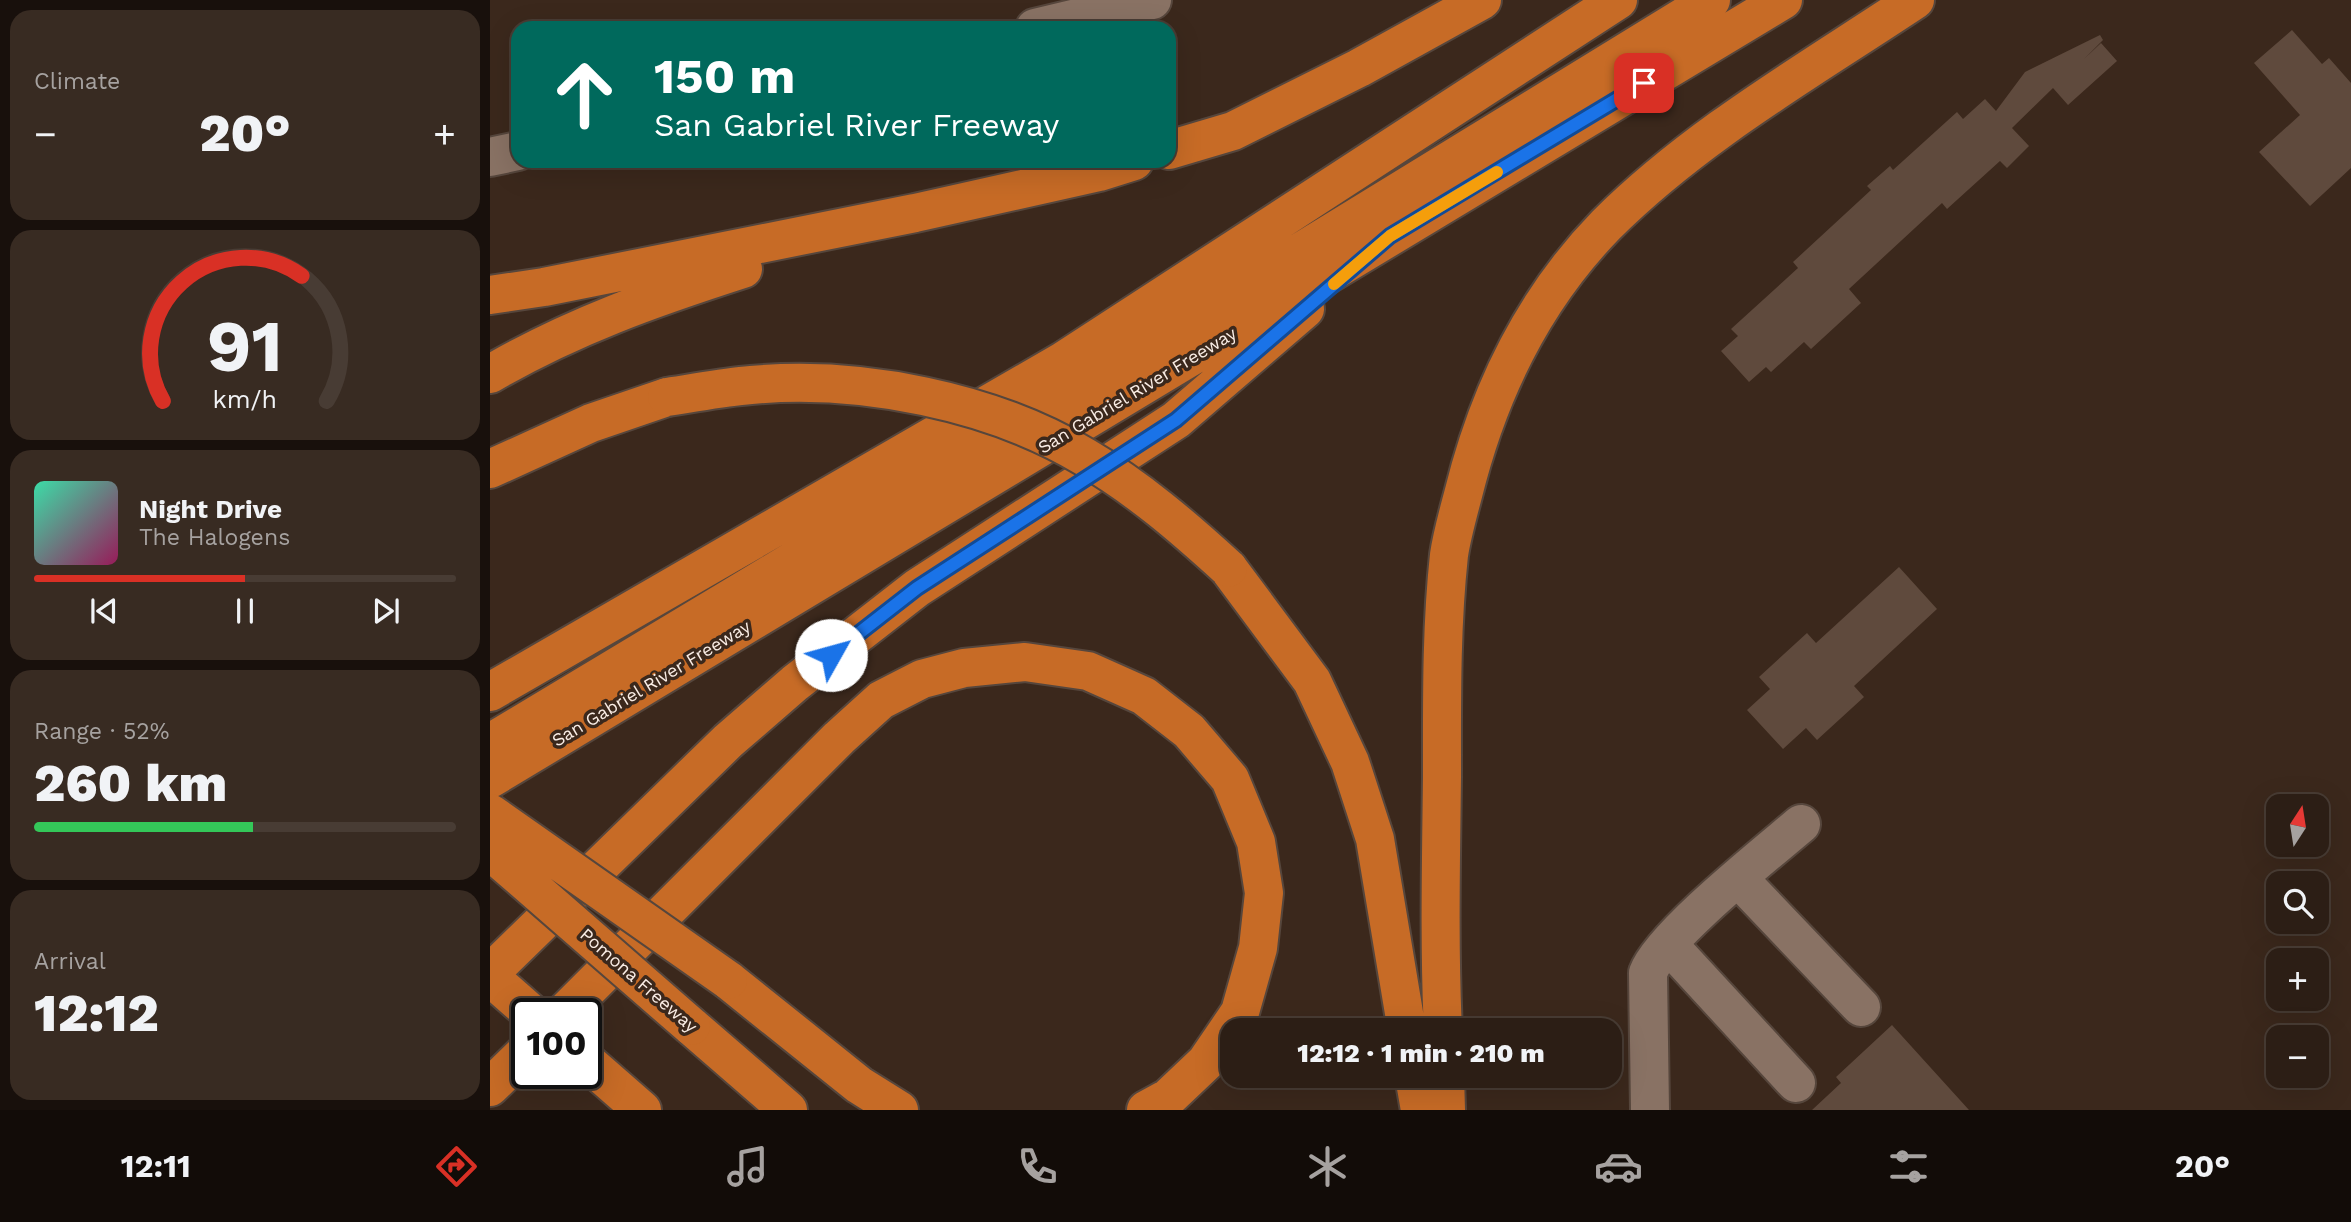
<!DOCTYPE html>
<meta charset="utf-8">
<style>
:root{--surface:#2c1e15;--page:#382b22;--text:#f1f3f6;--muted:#a6a2a0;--line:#483c34;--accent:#d93025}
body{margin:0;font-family:"Work Sans",sans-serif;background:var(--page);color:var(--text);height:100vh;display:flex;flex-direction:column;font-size:26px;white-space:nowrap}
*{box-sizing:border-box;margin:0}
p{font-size:23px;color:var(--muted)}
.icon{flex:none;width:38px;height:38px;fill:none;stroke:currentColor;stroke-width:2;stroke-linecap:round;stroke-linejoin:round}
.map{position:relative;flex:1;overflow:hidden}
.panel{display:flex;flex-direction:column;gap:10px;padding:10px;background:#18100c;width:490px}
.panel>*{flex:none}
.top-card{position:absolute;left:21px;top:21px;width:665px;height:147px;border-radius:21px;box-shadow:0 7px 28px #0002,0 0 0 2px var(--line);background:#00695c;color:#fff;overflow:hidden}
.needle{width:46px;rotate:12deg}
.buttons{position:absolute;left:1776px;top:794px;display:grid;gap:14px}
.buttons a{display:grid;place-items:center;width:63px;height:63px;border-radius:14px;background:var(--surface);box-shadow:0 7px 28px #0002,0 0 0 2px var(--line);font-size:35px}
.speed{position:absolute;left:21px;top:998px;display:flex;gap:14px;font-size:35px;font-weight:700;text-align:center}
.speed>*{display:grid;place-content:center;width:91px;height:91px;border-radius:50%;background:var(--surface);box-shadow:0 7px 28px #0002,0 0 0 2px var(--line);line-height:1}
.speed .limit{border:4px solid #111;border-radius:10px;background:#fff;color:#111}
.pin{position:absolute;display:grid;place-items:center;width:60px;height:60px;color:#fff;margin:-30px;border-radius:14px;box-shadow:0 4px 10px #0006}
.me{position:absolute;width:77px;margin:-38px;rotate:52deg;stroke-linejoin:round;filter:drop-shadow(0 0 5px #0008)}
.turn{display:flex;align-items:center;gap:24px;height:147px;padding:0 28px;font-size:32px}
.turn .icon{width:91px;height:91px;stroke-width:2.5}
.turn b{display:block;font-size:49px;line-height:60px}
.big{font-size:52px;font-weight:800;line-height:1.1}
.panel .tile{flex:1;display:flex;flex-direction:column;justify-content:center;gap:10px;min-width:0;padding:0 24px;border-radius:21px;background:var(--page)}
.panel .dial{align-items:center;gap:0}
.dial svg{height:182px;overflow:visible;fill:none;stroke:var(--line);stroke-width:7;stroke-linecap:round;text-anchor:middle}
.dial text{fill:var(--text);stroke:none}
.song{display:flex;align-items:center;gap:21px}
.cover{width:84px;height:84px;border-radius:10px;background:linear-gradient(135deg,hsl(160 70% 55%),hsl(330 70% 35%))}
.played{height:7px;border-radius:4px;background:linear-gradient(90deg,var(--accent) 50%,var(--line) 50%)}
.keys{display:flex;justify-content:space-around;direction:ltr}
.heat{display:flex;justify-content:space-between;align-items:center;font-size:38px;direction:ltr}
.charge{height:10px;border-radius:5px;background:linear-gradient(90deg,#34c759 52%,var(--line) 0)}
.trip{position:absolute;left:730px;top:1018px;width:402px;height:70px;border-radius:21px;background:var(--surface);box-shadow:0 7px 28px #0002,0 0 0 2px var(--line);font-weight:800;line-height:70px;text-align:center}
.tabs{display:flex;height:112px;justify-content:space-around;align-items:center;background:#120c08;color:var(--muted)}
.tabs .icon{width:49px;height:49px}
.tabs .current{color:var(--accent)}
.tabs b{font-size:32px;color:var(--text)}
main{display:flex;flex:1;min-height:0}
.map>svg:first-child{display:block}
.building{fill:#5f4a3d}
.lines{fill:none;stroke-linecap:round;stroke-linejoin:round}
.minor-casing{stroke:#56463c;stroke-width:42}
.highway-casing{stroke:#56463c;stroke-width:42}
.minor{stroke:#897264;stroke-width:38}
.highway{stroke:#c76b26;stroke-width:38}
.highway-bridge-casing{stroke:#56463c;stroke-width:42;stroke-linecap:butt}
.highway-bridge{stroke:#c76b26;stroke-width:38}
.route-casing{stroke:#114b97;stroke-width:18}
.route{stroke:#1a73e8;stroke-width:12}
.slow{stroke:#f59e0b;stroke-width:12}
.labels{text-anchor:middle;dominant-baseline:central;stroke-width:7;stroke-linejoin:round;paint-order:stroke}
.street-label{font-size:18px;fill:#faede5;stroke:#3b281c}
</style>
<main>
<section class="panel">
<div class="tile"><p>Climate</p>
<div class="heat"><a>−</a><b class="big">20°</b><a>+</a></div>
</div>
<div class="tile dial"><svg viewBox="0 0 100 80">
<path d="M14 69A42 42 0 1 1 86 69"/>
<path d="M14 69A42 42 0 0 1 75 14" stroke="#d93025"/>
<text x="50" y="56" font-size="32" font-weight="700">91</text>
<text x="50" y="72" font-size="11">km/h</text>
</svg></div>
<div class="tile">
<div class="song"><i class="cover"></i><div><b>Night Drive</b><p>The Halogens</p></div></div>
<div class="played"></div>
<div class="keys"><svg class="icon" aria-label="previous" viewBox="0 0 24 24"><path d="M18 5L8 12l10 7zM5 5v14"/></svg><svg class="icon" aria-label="pause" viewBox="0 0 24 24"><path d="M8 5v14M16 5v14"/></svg><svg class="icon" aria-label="next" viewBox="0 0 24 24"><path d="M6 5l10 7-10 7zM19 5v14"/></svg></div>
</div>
<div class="tile"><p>Range · 52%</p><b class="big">260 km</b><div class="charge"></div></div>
<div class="tile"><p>Arrival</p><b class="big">12:12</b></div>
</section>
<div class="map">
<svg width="1861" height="1110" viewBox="0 0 1861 1110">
<rect width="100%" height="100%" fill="#3b281c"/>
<path class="building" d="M 1802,30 L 1832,64 L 1839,58 L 1861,83 L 1861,168 L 1820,206 L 1769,152 L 1810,115 L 1764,63 Z
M 1610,35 L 1613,40 L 1594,59 L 1611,43 L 1627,61 L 1578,105 L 1563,88 L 1522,128 L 1539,146 L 1517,168 L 1510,161 L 1457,209 L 1452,203 L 1359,289 L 1371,303 L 1321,349 L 1314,342 L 1281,372 L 1276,367 L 1259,382 L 1231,351 L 1248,336 L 1241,329 L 1308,268 L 1303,262 L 1381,190 L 1377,186 L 1400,166 L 1403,170 L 1467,112 L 1473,119 L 1495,99 L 1506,111 L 1535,72 Z
M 1409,567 L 1447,609 L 1364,686 L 1374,697 L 1327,740 L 1316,728 L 1293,749 L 1257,710 L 1280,689 L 1269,677 L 1317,633 L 1326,643 Z
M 1402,1025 L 1479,1110 L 1322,1110 L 1351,1083 L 1346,1077 Z"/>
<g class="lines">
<g class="minor-casing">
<path id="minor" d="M 545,28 L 662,0
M 0,157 L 28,151
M 1249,879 L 1371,1007
M 1178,944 L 1306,1083
M 1160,1110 L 1158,973 C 1171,937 1277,853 1311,824"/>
</g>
<g class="highway-casing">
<path id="highway" d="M 679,150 L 743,131 L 869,68 L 992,0
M 0,295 L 54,287 L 425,213 L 609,172 L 644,161
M 0,374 C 83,326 163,298 253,269
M 0,469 L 101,423 L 177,397
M 738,568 L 822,681 L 860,762 L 885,839 L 917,1031
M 0,692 L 573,361 L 1128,0
M 0,743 L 494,446 L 1221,0
M 0,779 L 1293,0
M 0,973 L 238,741 L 305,683 L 427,588 L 686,420 L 815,309
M 0,977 L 41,1013
M 238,980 L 369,1085 L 409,1110
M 74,1013 L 349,738 L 391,700 L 432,679 L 474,668 L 535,662 L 598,671 L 654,696 L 699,731 L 740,779 L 766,842 L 774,893 L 768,948 L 750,1012 L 716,1062 L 678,1098 L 656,1110
M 201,1026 L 298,1110
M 953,1031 C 949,946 951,862 952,777 C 952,703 951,629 959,555 C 962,535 968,514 973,495 C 998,393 1042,301 1116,225 C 1206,135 1320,70 1425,0
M 96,1061 L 152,1110
M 924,1076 L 930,1110
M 955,1076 L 956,1110
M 0,1087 L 37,1051"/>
</g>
<use href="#minor" class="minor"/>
<use href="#highway" class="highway"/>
<g class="highway-bridge-casing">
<path id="highway-bridge" d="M 177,397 C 205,393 233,387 261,385 C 370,375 502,401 595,457 C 648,488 693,527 738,568
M 0,813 L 238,980
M 0,851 L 201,1026"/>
</g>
<use href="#highway-bridge" class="highway-bridge"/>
</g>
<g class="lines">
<g class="route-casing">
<path id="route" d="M 341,655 L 427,588 L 686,420 L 900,236 L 1154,83"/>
</g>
<use href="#route" class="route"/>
<path class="slow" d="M 844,284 L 900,236 L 1007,172"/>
</g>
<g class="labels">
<g class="street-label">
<text transform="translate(647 390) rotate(-31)">San Gabriel River Freeway</text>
<text transform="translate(161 683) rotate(-31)">San Gabriel River Freeway</text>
<text transform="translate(149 980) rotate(41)">Pomona Freeway</text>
</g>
</g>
</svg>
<div class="buttons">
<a><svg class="needle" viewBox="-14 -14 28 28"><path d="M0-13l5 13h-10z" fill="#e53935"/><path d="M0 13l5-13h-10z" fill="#a6a2a0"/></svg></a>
<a><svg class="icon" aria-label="search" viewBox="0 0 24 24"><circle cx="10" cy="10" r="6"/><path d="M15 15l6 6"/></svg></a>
<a>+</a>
<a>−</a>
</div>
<div class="speed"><div class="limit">100</div></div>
<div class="pin" style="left:1154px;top:83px;background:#d93025"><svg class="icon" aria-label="arrive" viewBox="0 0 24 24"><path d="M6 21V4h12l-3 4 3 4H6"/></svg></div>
<svg class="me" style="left:341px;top:655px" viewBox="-20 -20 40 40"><circle r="19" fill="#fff"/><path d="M0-13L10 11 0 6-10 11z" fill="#1a73e8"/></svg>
<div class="trip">12:12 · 1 min · 210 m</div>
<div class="top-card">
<div class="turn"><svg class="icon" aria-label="ahead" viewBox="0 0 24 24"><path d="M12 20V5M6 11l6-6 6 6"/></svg><div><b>150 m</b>San Gabriel River Freeway</div></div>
</div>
</div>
</main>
<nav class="tabs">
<b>12:11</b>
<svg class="icon current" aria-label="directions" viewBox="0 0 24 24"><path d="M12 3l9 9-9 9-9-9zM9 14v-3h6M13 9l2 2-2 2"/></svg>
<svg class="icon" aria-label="music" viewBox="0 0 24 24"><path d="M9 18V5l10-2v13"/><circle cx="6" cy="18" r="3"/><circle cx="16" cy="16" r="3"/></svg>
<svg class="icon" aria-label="phone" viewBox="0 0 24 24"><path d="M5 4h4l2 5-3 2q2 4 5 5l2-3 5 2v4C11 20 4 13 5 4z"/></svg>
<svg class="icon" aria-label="climate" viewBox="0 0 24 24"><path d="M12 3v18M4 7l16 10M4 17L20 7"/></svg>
<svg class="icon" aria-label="car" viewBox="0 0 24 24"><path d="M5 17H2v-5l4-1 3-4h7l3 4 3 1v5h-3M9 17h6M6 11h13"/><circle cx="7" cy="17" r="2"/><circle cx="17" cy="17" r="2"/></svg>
<svg class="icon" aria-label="filters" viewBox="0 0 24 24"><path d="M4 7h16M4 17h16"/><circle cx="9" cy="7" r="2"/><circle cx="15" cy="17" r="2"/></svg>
<b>20°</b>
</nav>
